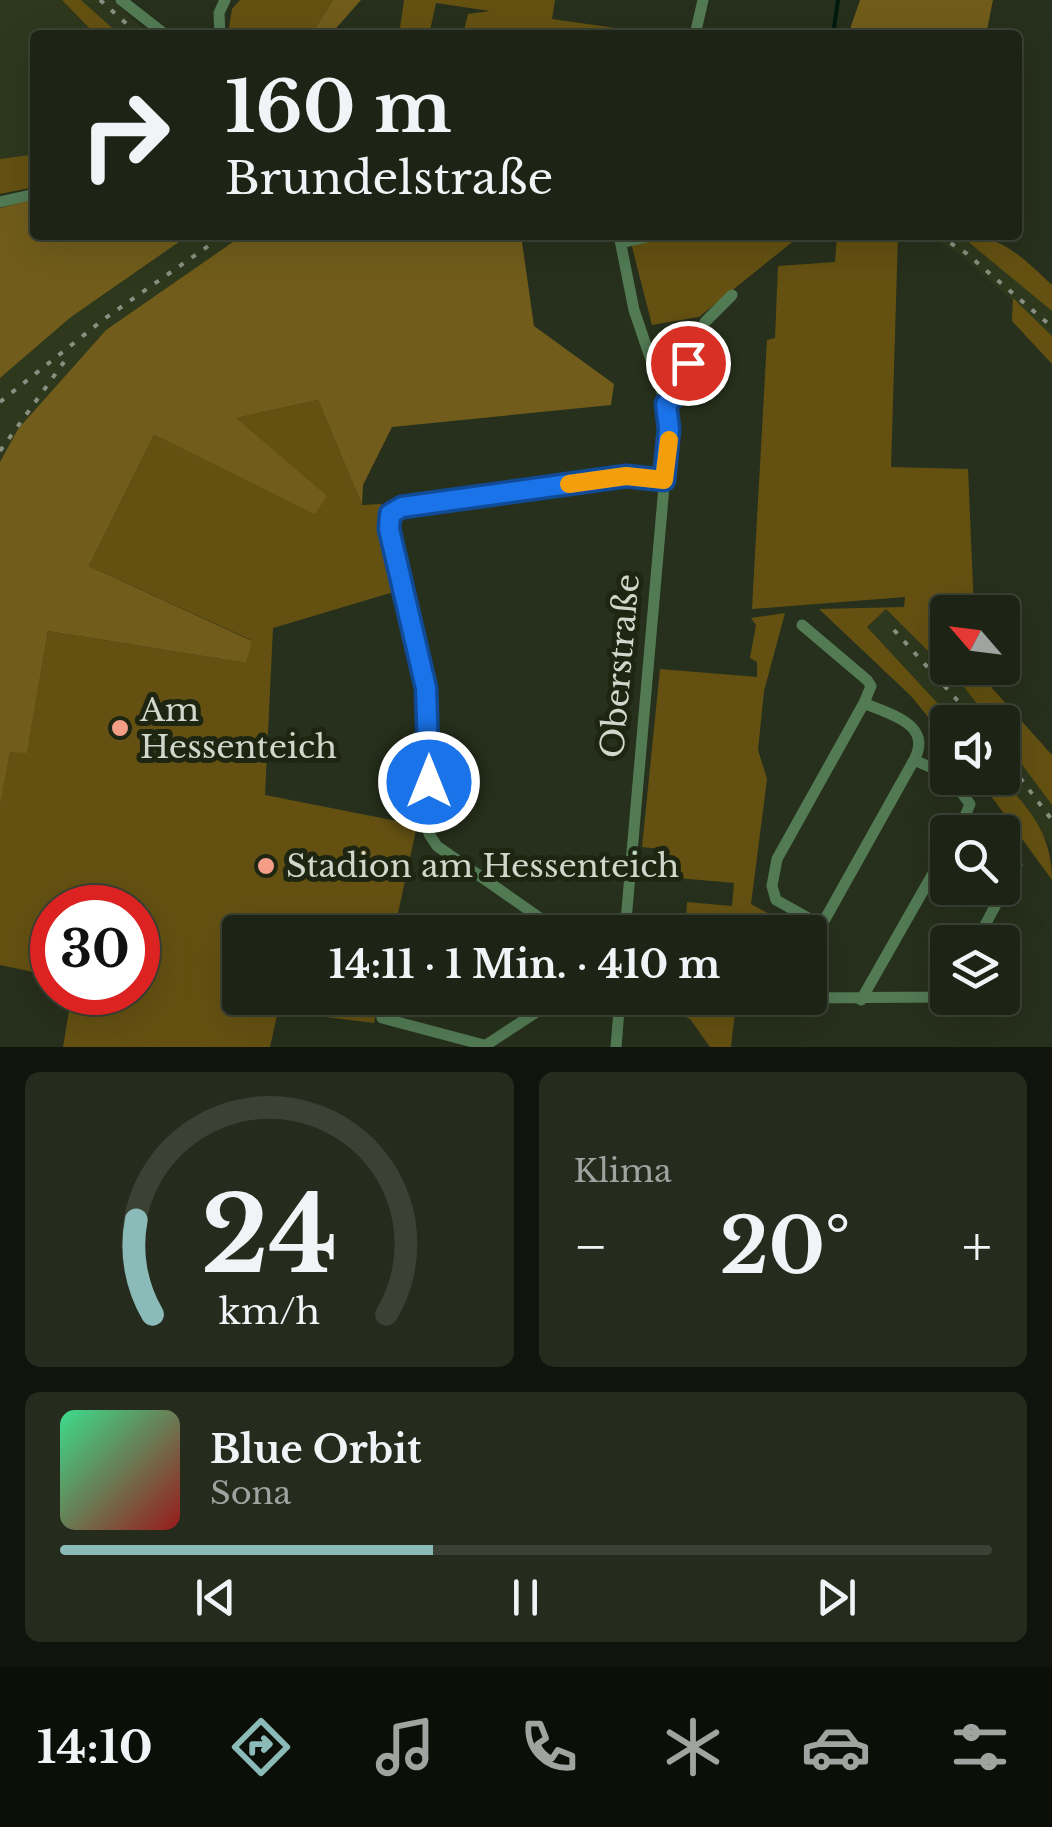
<!DOCTYPE html>
<html lang="de">
<meta charset="utf-8">
<style>
:root{--surface:#1d2415;--page:#252c1e;--text:#f1f3f6;--muted:#a0a4a0;--line:#3b4134;--accent:#8bbbb9}
body{margin:0;font-family:"Libre Baskerville",serif;background:var(--page);color:var(--text);height:100vh;display:flex;flex-direction:column;font-size:38px;white-space:nowrap}
*{box-sizing:border-box;margin:0}
p{font-size:32px;color:var(--muted)}
.icon{flex:none;width:55px;height:55px;fill:none;stroke:currentColor;stroke-width:2;stroke-linecap:round;stroke-linejoin:round}
.map{position:relative;height:1047px;overflow:hidden}
.details{display:flex;flex-direction:column;gap:25px;padding:25px;background:#10140c;flex:1}
.details>*{flex:none}
.banner{position:absolute;left:30px;top:30px;width:992px;height:210px;border-radius:10px;box-shadow:0 10px 40px #0002,0 0 0 2px var(--line);background:#1d2415;color:var(--text);overflow:hidden}
.needle{width:65px;rotate:298deg}
.tools{position:absolute;left:930px;top:595px;display:grid;gap:20px}
.tools a{display:grid;place-items:center;width:90px;height:90px;border-radius:10px;background:var(--surface);box-shadow:0 10px 40px #0002,0 0 0 2px var(--line);font-size:50px}
.speed{position:absolute;left:30px;top:885px;display:flex;gap:20px;font-size:50px;font-weight:700;text-align:center}
.speed>*{display:grid;place-content:center;width:130px;height:130px;border-radius:50%;background:var(--surface);box-shadow:0 10px 40px #0002,0 0 0 2px var(--line);line-height:1}
.speed .limit{border:15px solid #d22;background:#fff;color:#111}
.pin{position:absolute;display:grid;place-items:center;width:85px;height:85px;color:#fff;margin:-42px;border:5px solid #fff;border-radius:50%;box-shadow:0 2px 10px #0007}
.me{position:absolute;width:110px;margin:-55px;rotate:0deg;stroke-linejoin:round;filter:drop-shadow(0 0 8px #0008)}
.turn{display:flex;align-items:center;gap:35px;height:210px;padding:0 30px;font-size:45px}
.turn .icon{width:130px;height:130px;stroke-width:2.5}
.turn b{display:block;font-size:70px;line-height:85px}
.big{font-size:75px;font-weight:700;line-height:1.1}
.details .tile{flex:1;display:flex;flex-direction:column;justify-content:center;gap:15px;min-width:0;padding:0 35px;border-radius:15px;background:var(--page)}
.details .dial{align-items:center;gap:0}
.dial svg{height:260px;overflow:visible;fill:none;stroke:var(--line);stroke-width:7;stroke-linecap:round;text-anchor:middle}
.dial text{fill:var(--text);stroke:none}
.song{display:flex;align-items:center;gap:30px}
.cover{width:120px;height:120px;border-radius:15px;background:linear-gradient(135deg,hsl(150 70% 55%),hsl(0 70% 35%))}
.played{height:10px;border-radius:5px;background:linear-gradient(90deg,var(--accent) 40%,var(--line) 40%)}
.keys{display:flex;justify-content:space-around;direction:ltr}
.heat{display:flex;justify-content:space-between;align-items:center;font-size:55px;direction:ltr}
.details .tiles{flex:1;display:grid;gap:25px;grid-template-columns:1fr 1fr}
.tile:last-child{grid-column:span 2}
.trip{position:absolute;left:222px;top:915px;width:605px;height:100px;border-radius:10px;background:var(--surface);box-shadow:0 10px 40px #0002,0 0 0 2px var(--line);font-weight:700;line-height:100px;text-align:center}
.tabs{display:flex;height:160px;justify-content:space-around;align-items:center;background:#0c0e08;color:var(--muted)}
.tabs .icon{width:70px;height:70px}
.tabs .selected{color:var(--accent)}
.tabs b{font-size:45px;color:var(--text)}
.map>svg:first-child{display:block}
.built{fill:#2d381d}
.green{fill:#645112}
.forest{fill:#715c1b}
.lines{fill:none;stroke-linecap:round;stroke-linejoin:round}
.stream{stroke:#001a0f;stroke-width:4}
.street{stroke:#527b54;stroke-width:11}
.rail{stroke:#899081;stroke-width:4;stroke-dasharray:5 10;stroke-linecap:butt}
.route-casing{stroke:#114b97;stroke-width:25}
.route{stroke:#1a73e8;stroke-width:18}
.slow{stroke:#f59e0b;stroke-width:18}
.poi-dot{fill:#f49e87;stroke:#1e2612;stroke-width:4}
.labels{text-anchor:middle;dominant-baseline:central;stroke-width:10;stroke-linejoin:round;paint-order:stroke}
.street-label{font-size:32px;fill:#d1d7cb;stroke:#1e2612}
.poi-label{font-size:32px;fill:#d1d7cb;stroke:#1e2612;text-anchor:start}
</style>
<div class="map">
<svg width="1052" height="1047" viewBox="0 0 1052 1047">
<rect width="100%" height="100%" fill="#27301c"/>
<path class="built" d="M 0,0 L 62,0 L 96,35 L 35,35 L 35,147 L 30,155 L 0,159 Z
M 81,0 L 112,0 L 150,35 L 120,35 Z
M 189,235 L 243,235 L 106,330 L 18,429 L 0,462 L 0,378 L 71,317 Z
M 928,235 L 960,235 L 1018,280 L 1052,311 L 1052,336 L 963,257 Z
M 886,609 L 964,687 L 991,722 L 955,722 L 867,627 Z
M 1003,739 L 1052,805 L 1052,848 L 1002,778 Z"/>
<path class="green" d="M 62,0 L 81,0 L 120,35 L 96,35 Z
M 240,0 L 333,0 L 311,35 L 236,35 L 229,28 L 232,9 Z
M 404,0 L 555,0 L 552,19 L 636,31 L 635,35 L 463,35 L 468,14 L 490,11 L 436,3 L 429,35 L 399,35 Z
M 35,147 L 35,187 L 0,194 L 0,159 L 30,155 Z
M 629,235 L 801,235 L 699,317 L 652,325 Z
M 837,235 L 898,235 L 891,467 L 968,469 L 974,609 L 944,610 L 938,621 L 947,634 L 948,668 L 974,668 L 1052,755 L 1052,805 L 1003,739 L 1002,722 L 991,722 L 964,687 L 886,609 L 867,627 L 955,722 L 948,722 L 947,740 L 911,696 L 819,609 L 904,607 L 905,597 L 752,609 L 767,340 L 775,338 L 778,266 L 835,262 Z
M 960,235 C 1002,235 1022,257 1052,285 L 1052,311 Z
M 1013,298 L 1052,336 L 1052,364 L 1012,321 Z
M 318,400 L 362,505 L 381,504 L 397,591 L 273,628 L 265,795 L 417,825 L 394,932 L 240,932 L 240,998 L 379,998 L 374,1023 L 278,1011 L 270,1047 L 63,1047 L 72,993 L 138,992 L 138,908 L 52,908 L 52,976 L 0,965 L 0,805 L 10,751 L 27,752 L 48,631 L 246,663 L 251,640 L 89,566 L 154,435 L 315,513 L 326,496 L 235,418 Z
M 785,613 L 764,691 L 758,750 L 767,779 L 751,904 L 802,932 L 661,932 L 661,922 L 686,920 L 687,902 L 732,906 L 734,883 L 667,877 L 670,850 L 642,847 L 660,669 L 757,677 L 757,662 L 750,658 L 756,625 L 751,618 Z
M 978,778 L 1002,778 C 1031,812 1052,834 1052,880 Z
M 649,998 L 736,1004 L 731,1047 L 710,1047 L 690,1019 Z"/>
<path class="forest" d="M 333,0 L 361,0 L 330,35 L 311,35 Z
M 860,0 L 993,0 L 986,35 L 848,35 Z
M 35,199 L 35,235 L 189,235 L 71,317 L 0,378 L 0,208 Z
M 243,235 L 521,235 L 534,326 L 614,384 L 611,405 L 392,427 L 363,485 L 362,505 L 318,400 L 236,418 L 327,496 L 315,514 L 154,435 L 89,566 L 252,641 L 246,663 L 48,631 L 27,753 L 10,752 L 0,806 L 0,462 L 18,429 L 106,330 Z"/>
<g class="lines">
<path class="stream" d="M 833,35 L 838,0"/>
<path class="street" d="M 121,0 L 166,35
M 220,35 L 219,13 L 225,0
M 695,35 L 703,0
M 0,202 L 35,194
M 619,235 L 634,310 L 666,404 L 669,429 L 625,932
M 621,243 L 655,235
M 666,404 L 679,391 L 705,322 L 732,295
M 802,625 L 867,680 L 871,686 L 864,703 C 887,714 934,723 914,760 L 948,775
M 950,778 L 970,804 L 963,821 L 988,832
M 821,925 L 776,900 L 772,886 L 777,859 L 864,703
M 560,932 L 437,846 L 429,834 L 426,688 L 388,521 L 395,509 L 402,507 L 626,476 L 664,480
M 976,942 L 1017,865 L 1002,844
M 810,946 L 914,760
M 784,998 L 945,997 L 948,992
M 861,1000 L 948,847
M 382,1018 L 484,1045
M 483,1047 L 558,998
M 616,1047 L 620,998"/>
<path class="rail" d="M 100,0 L 139,35
M 938,235 L 966,253 L 1052,327
M 0,402 L 104,319 L 224,235
M 0,451 L 64,362
M 894,630 L 977,722
M 1002,754 L 1052,820"/>
</g>
<g class="lines">
<g class="route-casing">
<path id="route" d="M 429,782 L 426,688 L 389,529 L 390,514 L 402,507 L 626,476 L 664,480 L 669,429 L 666,404 L 680,391 L 688,363"/>
</g>
<use href="#route" class="route"/>
<path class="slow" d="M 569,484 L 626,476 L 664,480 L 669,440"/>
</g>
<g class="poi-dot">
<circle cx="120" cy="728" r="10"/>
<circle cx="266" cy="866" r="10"/>
</g>
<g class="labels">
<g class="street-label">
<text transform="translate(620 666) rotate(-85)">Oberstraße</text>
</g>
<g class="poi-label">
<text x="140" y="710">Am<tspan x="140" dy="37">Hessenteich</tspan></text>
<text x="286" y="866">Stadion am Hessenteich</text>
</g>
</g>
</svg>
<div class="tools">
<a><svg class="needle" viewBox="-14 -14 28 28"><path d="M0-13l5 13h-10z" fill="#e53935"/><path d="M0 13l5-13h-10z" fill="#a0a4a0"/></svg></a>
<a><svg class="icon" aria-label="sound" viewBox="0 0 24 24"><path d="M4 9h4l5-4v14l-5-4H4zM17 9q2 3 0 6"/></svg></a>
<a><svg class="icon" aria-label="search" viewBox="0 0 24 24"><circle cx="10" cy="10" r="6"/><path d="M15 15l6 6"/></svg></a>
<a><svg class="icon" aria-label="layers" viewBox="0 0 24 24"><path d="M12 4l9 5-9 5-9-5zM3 14l9 5 9-5"/></svg></a>
</div>
<div class="speed"><div class="limit">30</div></div>
<div class="pin" style="left:688px;top:363px;background:#d93025"><svg class="icon" aria-label="arrive" viewBox="0 0 24 24"><path d="M6 21V4h12l-3 4 3 4H6"/></svg></div>
<svg class="me" style="left:429px;top:782px" viewBox="-20 -20 40 40"><circle r="17" fill="#1a73e8" stroke="#fff" stroke-width="3"/><path d="M0-11L8 9 0 5-8 9z" fill="#fff"/></svg>
<div class="trip">14:11 · 1 Min. · 410 m</div>
<div class="banner">
<div class="turn"><svg class="icon" aria-label="right" viewBox="0 0 24 24"><path d="M7 20v-9h11M14 6l5 5-5 5"/></svg><div><b>160 m</b>Brundelstraße</div></div>
</div>
</div>
<section class="details">
<div class="tiles">
<div class="tile dial"><svg viewBox="0 0 100 80">
<path d="M14 69A42 42 0 1 1 86 69"/>
<path d="M14 69A42 42 0 0 1 9 40" stroke="#8bbbb9"/>
<text x="50" y="56" font-size="32" font-weight="700">24</text>
<text x="50" y="72" font-size="11">km/h</text>
</svg></div>
<div class="tile"><p>Klima</p>
<div class="heat"><a>−</a><b class="big">20°</b><a>+</a></div>
</div>
<div class="tile">
<div class="song"><i class="cover"></i><div><b>Blue Orbit</b><p>Sona</p></div></div>
<div class="played"></div>
<div class="keys"><svg class="icon" aria-label="previous" viewBox="0 0 24 24"><path d="M18 5L8 12l10 7zM5 5v14"/></svg><svg class="icon" aria-label="pause" viewBox="0 0 24 24"><path d="M8 5v14M16 5v14"/></svg><svg class="icon" aria-label="next" viewBox="0 0 24 24"><path d="M6 5l10 7-10 7zM19 5v14"/></svg></div>
</div>
</div>
</section>
<nav class="tabs">
<b>14:10</b>
<svg class="icon selected" aria-label="directions" viewBox="0 0 24 24"><path d="M12 3l9 9-9 9-9-9zM9 14v-3h6M13 9l2 2-2 2"/></svg>
<svg class="icon" aria-label="music" viewBox="0 0 24 24"><path d="M9 18V5l10-2v13"/><circle cx="6" cy="18" r="3"/><circle cx="16" cy="16" r="3"/></svg>
<svg class="icon" aria-label="phone" viewBox="0 0 24 24"><path d="M5 4h4l2 5-3 2q2 4 5 5l2-3 5 2v4C11 20 4 13 5 4z"/></svg>
<svg class="icon" aria-label="climate" viewBox="0 0 24 24"><path d="M12 3v18M4 7l16 10M4 17L20 7"/></svg>
<svg class="icon" aria-label="car" viewBox="0 0 24 24"><path d="M5 17H2v-5l4-1 3-4h7l3 4 3 1v5h-3M9 17h6M6 11h13"/><circle cx="7" cy="17" r="2"/><circle cx="17" cy="17" r="2"/></svg>
<svg class="icon" aria-label="filters" viewBox="0 0 24 24"><path d="M4 7h16M4 17h16"/><circle cx="9" cy="7" r="2"/><circle cx="15" cy="17" r="2"/></svg>
</nav>
